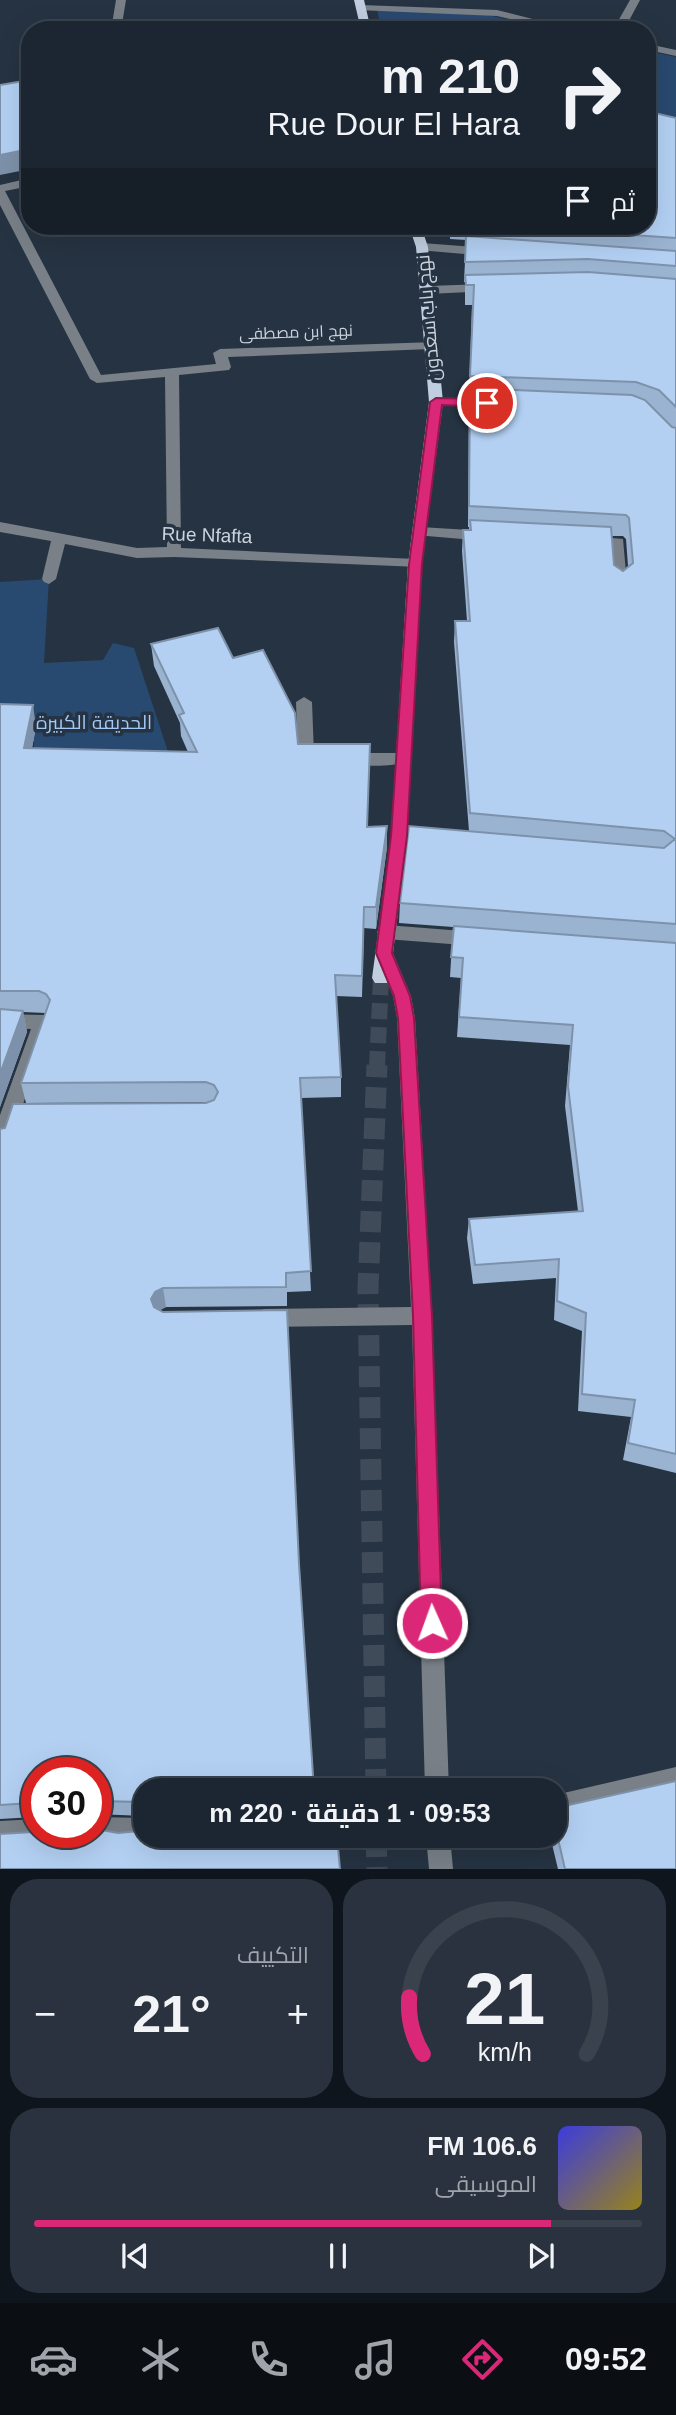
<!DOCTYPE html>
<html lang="ar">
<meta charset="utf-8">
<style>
:root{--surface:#1c2632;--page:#29323e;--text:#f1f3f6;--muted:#a0a5ac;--line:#3a434d;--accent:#db2777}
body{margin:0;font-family:Helvetica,Cairo,sans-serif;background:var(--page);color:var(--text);direction:rtl;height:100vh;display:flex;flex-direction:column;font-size:26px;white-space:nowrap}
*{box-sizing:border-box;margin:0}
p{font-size:23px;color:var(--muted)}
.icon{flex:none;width:38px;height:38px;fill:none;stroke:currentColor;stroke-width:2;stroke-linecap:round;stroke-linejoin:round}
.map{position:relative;height:1869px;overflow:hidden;direction:ltr}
.side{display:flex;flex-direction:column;gap:10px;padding:10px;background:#0f151c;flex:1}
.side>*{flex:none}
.banner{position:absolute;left:21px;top:21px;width:635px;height:214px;border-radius:28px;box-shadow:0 7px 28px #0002,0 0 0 2px var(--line);direction:rtl;background:#1c2632;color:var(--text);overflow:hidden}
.speed{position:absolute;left:21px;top:1757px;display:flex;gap:14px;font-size:35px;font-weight:700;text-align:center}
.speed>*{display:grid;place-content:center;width:91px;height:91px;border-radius:50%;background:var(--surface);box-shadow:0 7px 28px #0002,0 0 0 2px var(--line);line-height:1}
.speed .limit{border:10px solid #d22;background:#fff;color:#111}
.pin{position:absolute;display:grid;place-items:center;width:60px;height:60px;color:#fff;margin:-30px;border:4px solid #fff;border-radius:50%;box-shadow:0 2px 7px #0007}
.me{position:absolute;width:77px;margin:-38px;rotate:358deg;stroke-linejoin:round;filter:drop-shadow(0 0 5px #0008)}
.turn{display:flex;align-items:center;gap:24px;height:147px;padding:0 21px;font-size:32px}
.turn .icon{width:91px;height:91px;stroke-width:2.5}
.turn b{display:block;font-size:49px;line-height:60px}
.then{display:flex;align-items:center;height:66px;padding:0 21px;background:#0003;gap:14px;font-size:26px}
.big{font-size:52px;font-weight:700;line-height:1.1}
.side .tile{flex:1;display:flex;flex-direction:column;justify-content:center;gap:10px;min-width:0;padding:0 24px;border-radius:28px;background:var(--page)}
.side .dial{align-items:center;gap:0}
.dial svg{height:182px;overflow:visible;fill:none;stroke:var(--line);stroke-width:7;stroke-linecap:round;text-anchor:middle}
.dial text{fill:var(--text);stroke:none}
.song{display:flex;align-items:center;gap:21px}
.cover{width:84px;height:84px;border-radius:10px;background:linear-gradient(135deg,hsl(240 70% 55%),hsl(50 70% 35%))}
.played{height:7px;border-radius:4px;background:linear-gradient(90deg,var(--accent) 85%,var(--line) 85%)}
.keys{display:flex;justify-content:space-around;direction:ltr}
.heat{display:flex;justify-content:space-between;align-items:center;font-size:38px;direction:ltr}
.side .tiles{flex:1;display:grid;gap:10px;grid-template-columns:1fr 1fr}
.tile:last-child{grid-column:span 2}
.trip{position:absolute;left:133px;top:1778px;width:434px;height:70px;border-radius:28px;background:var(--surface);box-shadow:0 7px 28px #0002,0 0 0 2px var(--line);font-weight:700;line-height:70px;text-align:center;direction:rtl}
.menu{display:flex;height:112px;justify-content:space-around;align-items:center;background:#0b0f14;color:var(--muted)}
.menu .icon{width:49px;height:49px}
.menu .selected{color:var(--accent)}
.menu b{font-size:32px;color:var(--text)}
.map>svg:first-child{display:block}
.green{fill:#284970}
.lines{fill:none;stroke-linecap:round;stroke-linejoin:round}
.major-tunnel-far1{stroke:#3f4b59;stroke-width:16;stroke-dasharray:16 8;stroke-linecap:butt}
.major-tunnel{stroke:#3f4b59;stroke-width:21;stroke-dasharray:21 10;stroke-linecap:butt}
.minor{fill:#798088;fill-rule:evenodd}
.major{fill:#c0cedf;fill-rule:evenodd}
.wall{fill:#9ab3d1;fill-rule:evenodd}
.shaded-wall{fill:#7d92aa}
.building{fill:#b3d0f3;stroke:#7d92aa;stroke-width:2}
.route{fill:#db2777;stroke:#8e194d;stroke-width:2}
.labels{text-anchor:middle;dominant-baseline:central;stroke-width:7;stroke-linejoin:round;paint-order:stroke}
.far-street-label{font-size:16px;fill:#cbd3dd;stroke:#263342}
.street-label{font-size:19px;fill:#cbd3dd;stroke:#263342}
.park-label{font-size:19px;fill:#a3c9f6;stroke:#263342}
</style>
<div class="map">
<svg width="676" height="1869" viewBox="0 0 676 1869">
<rect width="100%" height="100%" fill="#263342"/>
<path class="green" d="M 377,9 L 488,15 L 553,30 L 381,30 Z
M 648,51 L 676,57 L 676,129 L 648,122 Z
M 49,579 L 44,663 L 103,660 L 113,643 L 134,648 L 178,782 L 36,785 L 33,726 L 0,728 L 0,582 Z"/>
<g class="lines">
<path class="major-tunnel-far1" d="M 377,1067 L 381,978"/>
<path class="major-tunnel" d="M 376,1790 L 368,1289 L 377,1065
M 376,1836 L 377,1869"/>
<path class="minor" d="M 116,0 L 126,0 L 121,30 L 111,30 Z
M 630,0 L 640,0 L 624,30 L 613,30 Z
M 361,5 L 497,10 L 576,30 L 556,30 L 497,16 L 357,10 L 356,8 Z
M 648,44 L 676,50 L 676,56 L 648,50 Z
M 30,178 L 30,186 L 5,191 L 101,375 L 216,364 L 213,353 L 220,349 L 436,342 L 436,348 L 431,349 L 228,357 L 231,367 L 229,370 L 179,375 L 181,548 L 415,559 L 420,561 L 422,564 L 420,567 L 174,557 L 137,558 L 65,544 L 56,579 L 49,584 L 44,582 L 42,579 L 51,541 L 0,532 L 0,522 L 137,548 L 167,547 L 165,377 L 97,383 L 90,379 L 0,205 L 0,185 Z
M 422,243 L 488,248 L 494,252 L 488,256 L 418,250 L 416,247 Z
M 487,284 L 491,285 L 491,291 L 427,294 L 421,290 L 427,286 Z
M 436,398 L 492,399 L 499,403 L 492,407 L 431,405 L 431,399 Z
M 420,527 L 486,531 L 493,536 L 486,541 L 415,535 L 413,532 Z
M 591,536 L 623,539 L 627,584 L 625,587 L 615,587 L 613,584 L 611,546 L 586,544 L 584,541 Z
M 304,697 L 312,702 L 314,755 L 320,760 L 312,766 L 300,764 L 298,760 L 296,702 Z
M 347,753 L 403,753 L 411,759 C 404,768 346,768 339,759 Z
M 386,925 L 476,932 L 482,934 L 485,939 L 482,944 L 476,946 L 386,939 L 380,937 L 377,932 L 380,927 Z
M 384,946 L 390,948 L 393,953 L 411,996 L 415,1018 L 432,1316 L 449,1790 L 425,1790 L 412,1325 L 264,1327 L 257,1324 L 254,1318 L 257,1312 L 264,1309 L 411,1307 L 397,1018 L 393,996 L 375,953 L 378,948 Z
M 0,1014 L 43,1015 L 49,1017 L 52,1022 L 10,1141 L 7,1147 L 0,1149 L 0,1115 L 31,1029 L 0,1028 Z
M 676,1767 L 676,1791 L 555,1819 L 555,1795 Z
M 96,1817 L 145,1818 L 145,1836 L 155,1836 C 143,1848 103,1844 87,1838 L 85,1832 L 96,1832 Z
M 37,1819 L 37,1832 L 49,1832 L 46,1840 L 37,1843 L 0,1845 L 0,1821 Z
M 426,1836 L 450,1836 L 453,1869 L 429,1869 Z"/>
<path class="major" d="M 354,0 L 364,0 L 371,30 L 361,30 Z
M 409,226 L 421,226 L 428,247 L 443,402 L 422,564 L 407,836 L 390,978 L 387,983 L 375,983 L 372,978 L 391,836 L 408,564 L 429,402 L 416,247 Z"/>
</g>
<path class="wall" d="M 650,112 L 676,118 L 676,1473 L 623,1460 L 631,1417 L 578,1411 L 582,1331 L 554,1320 L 556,1278 L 473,1284 L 467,1238 L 469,1219 L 578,1211 L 565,1106 L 570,1045 L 457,1037 L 461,978 L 450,977 L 453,927 L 399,923 L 400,903 L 469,831 L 454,642 L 455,621 L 467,621 L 462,551 L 463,530 L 469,530 L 469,527 L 468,527 L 469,397 L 472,305 L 465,305 L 465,282 L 464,282 L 466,240 L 450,239 L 450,226 L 648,226 ZM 612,536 L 623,536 L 626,539 L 628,566 L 623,571 L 614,565 Z
M 151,644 L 233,658 L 298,744 L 368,827 L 387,847 L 376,929 L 364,928 L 362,997 L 336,996 L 341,1077 L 341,1097 L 301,1098 L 311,1291 L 287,1292 L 287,1306 L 166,1307 L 160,1310 L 299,1564 L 145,1790 L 145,1824 L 144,1816 L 96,1814 L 96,1773 L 37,1773 L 37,1822 L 35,1817 L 0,1819 L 0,1129 L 208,1102 L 26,1103 L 21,1083 L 46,1013 L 23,1012 L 27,1032 L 0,1107 L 0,704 L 36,727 L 32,748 L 188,752 L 181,736 L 180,723 L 154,666 Z
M 555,1793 L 556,1805 L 560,1807 L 676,1869 L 558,1869 L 550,1836 L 555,1836 Z"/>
<path class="shaded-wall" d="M 30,149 L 30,169 L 0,175 L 0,155 Z
M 33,705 L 36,727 L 28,769 L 24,748 Z
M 387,826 L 387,847 L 376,929 L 376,907 Z
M 23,1011 L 27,1032 L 0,1107 L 0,1074 Z
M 163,1288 L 166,1307 L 158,1311 L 154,1318 L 151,1299 L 155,1292 Z"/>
<path class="building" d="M 30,80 L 30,149 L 0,155 L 0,85 Z
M 648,106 L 650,112 L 676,118 L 676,238 L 505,226 L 648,226 Z
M 466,236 L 676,251 L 676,266 L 588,259 L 465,262 Z
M 588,272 L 676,279 L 676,407 L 659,390 L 636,382 L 470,376 L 474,285 L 466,285 L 465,275 Z
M 470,388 L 632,395 L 645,400 L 672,427 L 676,428 L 676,924 L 400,903 L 409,826 L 664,848 L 675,839 L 664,831 L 470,813 L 455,621 L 470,621 L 463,530 L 471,530 L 470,520 L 611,527 L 614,565 L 623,571 L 633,563 L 629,518 L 626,515 L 469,506 Z
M 218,628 L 233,658 L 263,650 L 295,713 L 298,744 L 370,744 L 367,827 L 387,826 L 376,907 L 364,907 L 362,976 L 335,975 L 341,1077 L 300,1078 L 311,1271 L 286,1273 L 286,1287 L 163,1288 L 155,1292 L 151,1299 L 154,1307 L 163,1312 L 287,1310 L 299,1564 L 314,1790 L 145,1790 L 145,1820 L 144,1820 L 144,1802 L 96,1801 L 96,1773 L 37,1773 L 37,1816 L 34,1816 L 34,1805 L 32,1803 L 0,1805 L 0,1129 L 5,1128 L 13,1104 L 206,1103 L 214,1100 L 218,1092 L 214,1085 L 206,1082 L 21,1083 L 50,1000 L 46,994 L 39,991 L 0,991 L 0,704 L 33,705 L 24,748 L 197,752 L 179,715 L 184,713 L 151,644 Z
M 454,926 L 676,943 L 676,1454 L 628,1443 L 635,1400 L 582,1394 L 586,1313 L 557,1301 L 559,1259 L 475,1265 L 469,1219 L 583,1211 L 568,1086 L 573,1025 L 459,1017 L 463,958 L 451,957 Z
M 0,1009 L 23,1011 L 0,1074 Z
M 676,1781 L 676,1869 L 565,1869 L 555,1826 L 555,1793 L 556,1792 L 556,1805 L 560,1807 Z
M 145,1828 L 145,1836 L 337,1836 L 340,1869 L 0,1869 L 0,1834 L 32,1832 L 37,1831 L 37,1832 L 96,1832 L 96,1829 L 118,1833 L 139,1831 Z"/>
<path class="route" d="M 436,398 L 487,399 L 494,403 L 487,407 L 442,405 L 422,564 L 407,836 L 392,953 L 410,996 L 414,1018 L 432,1316 L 442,1623 L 439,1630 L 432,1633 L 424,1630 L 421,1623 L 413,1316 L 398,1018 L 394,996 L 376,953 L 391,836 L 409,564 L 430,402 Z"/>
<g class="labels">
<g class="far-street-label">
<text transform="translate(296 332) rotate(-2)">نهج ابن مصطفى</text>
</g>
<g class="street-label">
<text transform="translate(428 318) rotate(-95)">نهج باب سعدون</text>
<text transform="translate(207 535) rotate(2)">Rue Nfafta</text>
</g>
<g class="park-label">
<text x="94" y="722">الحديقة الكبيرة</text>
</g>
</g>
</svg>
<div class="speed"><div class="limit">30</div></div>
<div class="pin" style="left:487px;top:403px;background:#d93025"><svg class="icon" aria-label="arrive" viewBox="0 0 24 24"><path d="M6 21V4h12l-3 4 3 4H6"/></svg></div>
<svg class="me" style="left:432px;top:1623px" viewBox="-20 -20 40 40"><circle r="17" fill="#db2777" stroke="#fff" stroke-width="3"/><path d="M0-11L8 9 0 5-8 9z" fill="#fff"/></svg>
<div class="trip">09:53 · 1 دقيقة · 220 m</div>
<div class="banner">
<div class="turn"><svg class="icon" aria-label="right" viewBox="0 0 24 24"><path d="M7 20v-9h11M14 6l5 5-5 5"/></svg><div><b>210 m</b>Rue Dour El Hara</div></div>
<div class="then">ثم<svg class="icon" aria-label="arrive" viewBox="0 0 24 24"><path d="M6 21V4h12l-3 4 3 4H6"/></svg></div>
</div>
</div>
<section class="side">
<div class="tiles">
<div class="tile dial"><svg viewBox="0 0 100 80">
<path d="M14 69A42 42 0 1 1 86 69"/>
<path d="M14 69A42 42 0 0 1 8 44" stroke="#db2777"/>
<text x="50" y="56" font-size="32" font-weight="700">21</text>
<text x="50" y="72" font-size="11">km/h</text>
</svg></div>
<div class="tile"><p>التكييف</p>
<div class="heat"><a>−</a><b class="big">21°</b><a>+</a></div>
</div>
<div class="tile">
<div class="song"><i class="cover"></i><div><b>106.6 FM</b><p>الموسيقى</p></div></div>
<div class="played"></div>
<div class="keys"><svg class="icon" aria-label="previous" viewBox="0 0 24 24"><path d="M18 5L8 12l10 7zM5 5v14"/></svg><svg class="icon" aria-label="pause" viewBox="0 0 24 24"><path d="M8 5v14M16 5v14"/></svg><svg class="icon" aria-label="next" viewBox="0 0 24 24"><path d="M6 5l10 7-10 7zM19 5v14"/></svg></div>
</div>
</div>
</section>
<nav class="menu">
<b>09:52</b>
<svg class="icon selected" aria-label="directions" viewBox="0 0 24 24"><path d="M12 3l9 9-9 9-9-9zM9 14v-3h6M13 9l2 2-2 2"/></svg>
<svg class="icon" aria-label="music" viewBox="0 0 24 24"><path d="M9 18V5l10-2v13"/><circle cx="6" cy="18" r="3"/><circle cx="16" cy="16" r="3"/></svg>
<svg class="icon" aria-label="phone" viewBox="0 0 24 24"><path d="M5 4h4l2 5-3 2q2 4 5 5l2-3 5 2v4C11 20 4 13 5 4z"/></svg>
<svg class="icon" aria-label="climate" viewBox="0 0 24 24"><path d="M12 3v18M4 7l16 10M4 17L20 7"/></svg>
<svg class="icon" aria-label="car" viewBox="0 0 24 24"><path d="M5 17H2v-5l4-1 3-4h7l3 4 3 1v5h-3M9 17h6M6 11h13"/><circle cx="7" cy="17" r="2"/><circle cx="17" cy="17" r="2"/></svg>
</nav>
